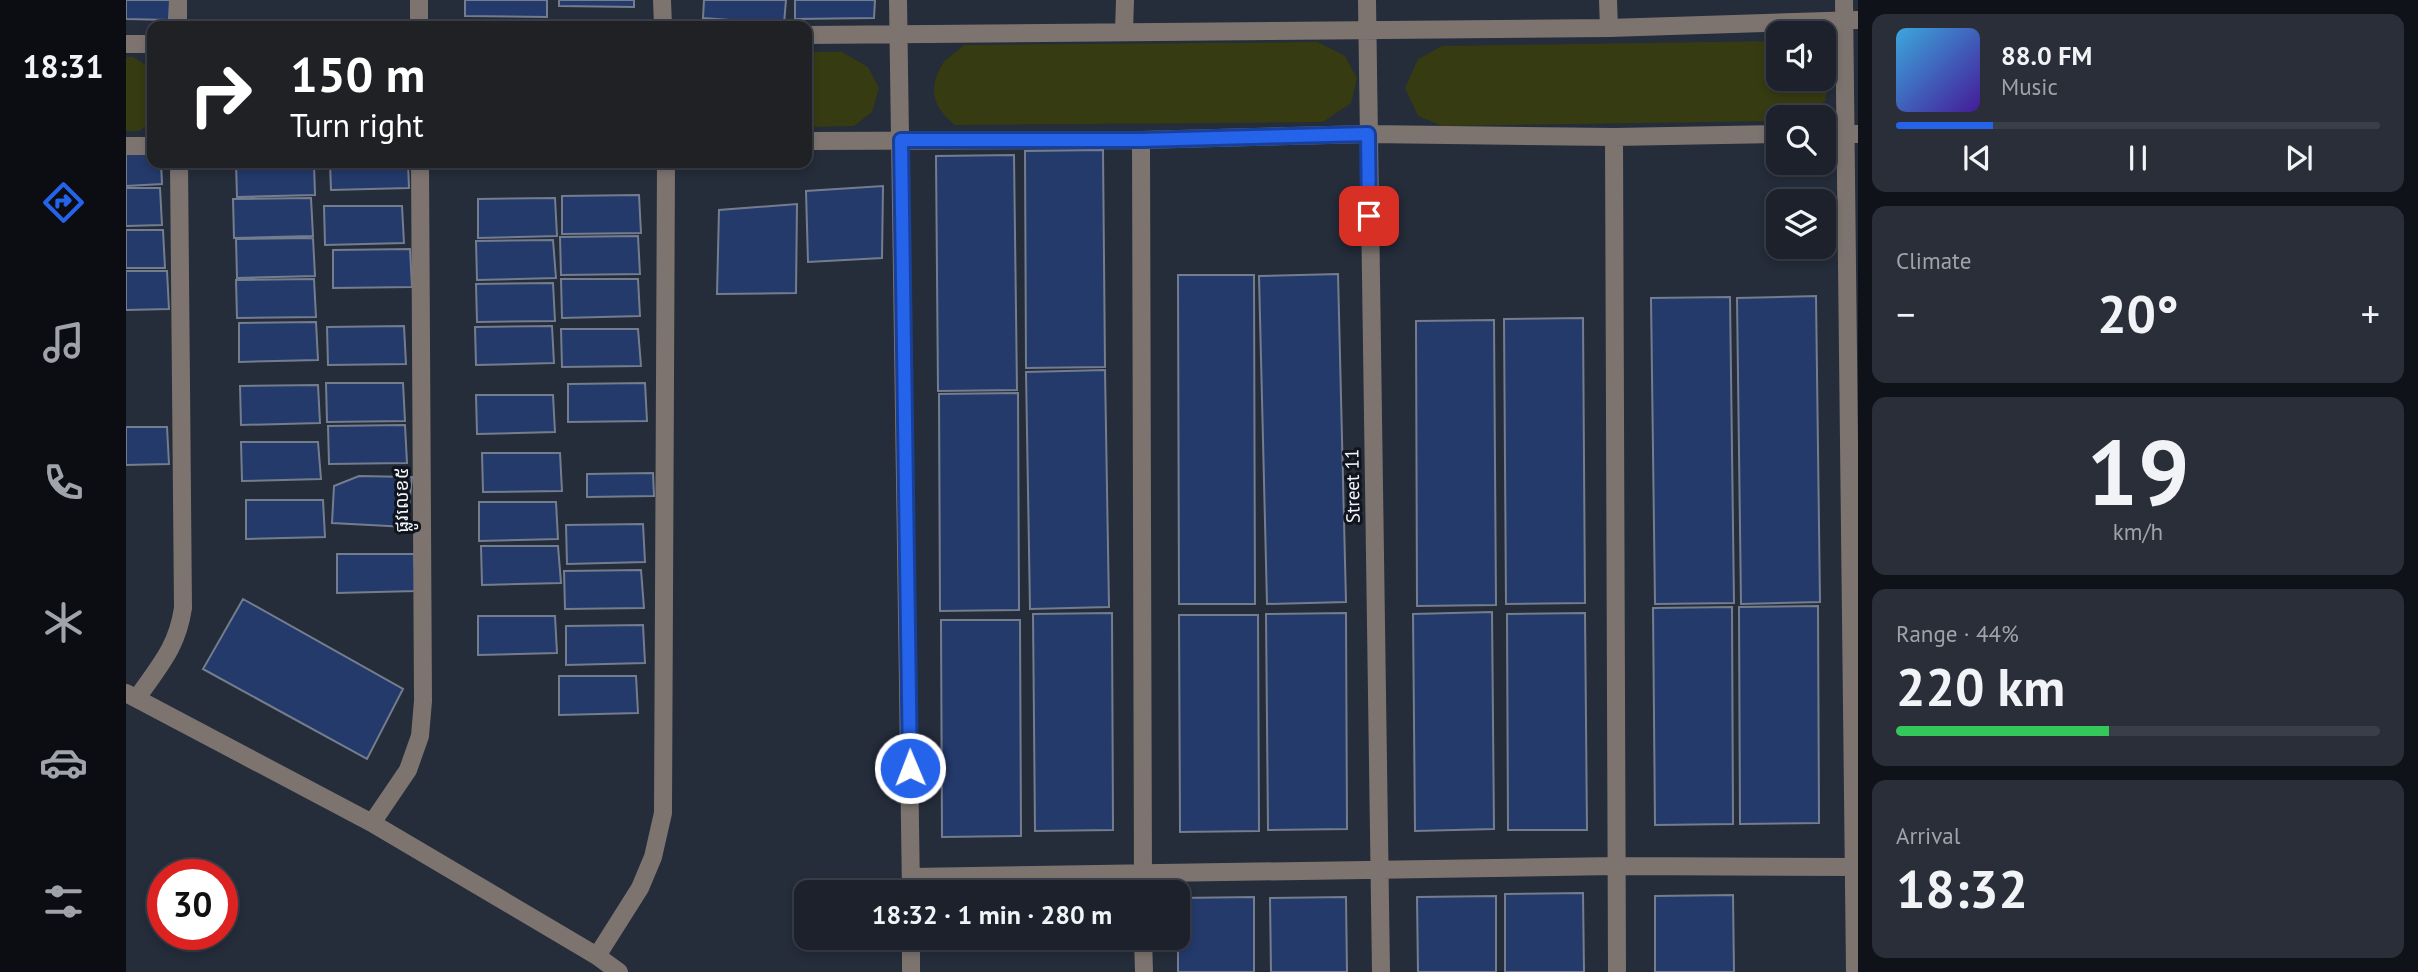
<!DOCTYPE html>
<meta charset="utf-8">
<style>
:root{--surface:#1c212c;--page:#292e38;--text:#f1f3f6;--muted:#a0a3a9;--line:#3a3e48;--accent:#2563eb}
body{margin:0;font-family:"PT Sans","Noto Sans Khmer",sans-serif;background:var(--page);color:var(--text);height:100vh;display:flex;flex-direction:column;font-size:26px;white-space:nowrap}
*{box-sizing:border-box;margin:0}
p{font-size:23px;color:var(--muted)}
.icon{flex:none;width:38px;height:38px;fill:none;stroke:currentColor;stroke-width:2;stroke-linecap:round;stroke-linejoin:round}
.map{position:relative;flex:1;overflow:hidden}
.drawer{display:flex;flex-direction:column;gap:14px;padding:14px;background:#0f1218;width:560px}
.drawer>*{flex:none}
.hud{position:absolute;left:21px;top:21px;width:665px;height:147px;border-radius:14px;box-shadow:0 4px 10px #0003,0 0 0 2px var(--line);background:#202124;color:#fff;overflow:hidden}
.tools{position:absolute;left:1640px;top:21px;display:grid;gap:14px}
.tools a{display:grid;place-items:center;width:70px;height:70px;border-radius:14px;background:var(--surface);box-shadow:0 4px 10px #0003,0 0 0 2px var(--line);font-size:35px}
.speed{position:absolute;left:21px;top:859px;display:flex;gap:14px;font-size:35px;font-weight:700;text-align:center}
.speed>*{display:grid;place-content:center;width:91px;height:91px;border-radius:50%;background:var(--surface);box-shadow:0 4px 10px #0003,0 0 0 2px var(--line);line-height:1}
.speed .limit{border:10px solid #d22;background:#fff;color:#111}
.pin{position:absolute;display:grid;place-items:center;width:60px;height:60px;color:#fff;margin:-30px;border-radius:14px;box-shadow:0 4px 10px #0006}
.me{position:absolute;width:77px;margin:-38px;rotate:359deg;stroke-linejoin:round;filter:drop-shadow(0 0 5px #0008)}
.turn{display:flex;align-items:center;gap:24px;height:147px;padding:0 28px;font-size:32px}
.turn .icon{width:91px;height:91px;stroke-width:2.5}
.turn b{display:block;font-size:49px;line-height:60px}
.big{font-size:52px;font-weight:700;line-height:1.1}
.drawer .tile{flex:1;display:flex;flex-direction:column;justify-content:center;gap:10px;min-width:0;padding:0 24px;border-radius:14px;background:var(--page)}
.drawer .dial{align-items:center;gap:0}
.dial b{font-size:91px;line-height:1}
.song{display:flex;align-items:center;gap:21px}
.cover{width:84px;height:84px;border-radius:10px;background:linear-gradient(135deg,hsl(200 70% 55%),hsl(260 70% 35%))}
.played{height:7px;border-radius:4px;background:linear-gradient(90deg,var(--accent) 20%,var(--line) 20%)}
.keys{display:flex;justify-content:space-around;direction:ltr}
.heat{display:flex;justify-content:space-between;align-items:center;font-size:38px;direction:ltr}
.charge{height:10px;border-radius:5px;background:linear-gradient(90deg,#34c759 44%,var(--line) 0)}
.trip{position:absolute;left:668px;top:880px;width:396px;height:70px;border-radius:14px;background:var(--surface);box-shadow:0 4px 10px #0003,0 0 0 2px var(--line);font-weight:700;line-height:70px;text-align:center}
main{display:flex;flex:1;min-height:0}
.menu{display:flex;flex-direction:column;width:126px;justify-content:space-around;align-items:center;background:#0b0d12;color:var(--muted)}
.menu .icon{width:49px;height:49px}
.menu .active{color:var(--accent)}
.menu b{font-size:32px;color:var(--text)}
.map>svg:first-child{display:block}
.green{fill:#363b11}
.building{fill:#243a6b;stroke:#747d8e;stroke-width:2}
.lines{fill:none;stroke-linecap:round;stroke-linejoin:round}
.minor{stroke:#7d7470;stroke-width:18}
.route-casing{stroke:#184099;stroke-width:18}
.route{stroke:#2563eb;stroke-width:12}
.labels{text-anchor:middle;dominant-baseline:central;stroke-width:6;stroke-linejoin:round;paint-order:stroke}
.street-label{font-size:19px;fill:#eff4fe;stroke:#11151b}
</style>
<main>
<nav class="menu">
<b>18:31</b>
<svg class="icon active" aria-label="directions" viewBox="0 0 24 24"><path d="M12 3l9 9-9 9-9-9zM9 14v-3h6M13 9l2 2-2 2"/></svg>
<svg class="icon" aria-label="music" viewBox="0 0 24 24"><path d="M9 18V5l10-2v13"/><circle cx="6" cy="18" r="3"/><circle cx="16" cy="16" r="3"/></svg>
<svg class="icon" aria-label="phone" viewBox="0 0 24 24"><path d="M5 4h4l2 5-3 2q2 4 5 5l2-3 5 2v4C11 20 4 13 5 4z"/></svg>
<svg class="icon" aria-label="climate" viewBox="0 0 24 24"><path d="M12 3v18M4 7l16 10M4 17L20 7"/></svg>
<svg class="icon" aria-label="car" viewBox="0 0 24 24"><path d="M5 17H2v-5l4-1 3-4h7l3 4 3 1v5h-3M9 17h6M6 11h13"/><circle cx="7" cy="17" r="2"/><circle cx="17" cy="17" r="2"/></svg>
<svg class="icon" aria-label="filters" viewBox="0 0 24 24"><path d="M4 7h16M4 17h16"/><circle cx="9" cy="7" r="2"/><circle cx="15" cy="17" r="2"/></svg>
</nav>
<div class="map">
<svg width="1732" height="972" viewBox="0 0 1732 972">
<rect width="100%" height="100%" fill="#252c3a"/>
<path class="green" d="M 1652,41 L 1652,79 L 1698,79 L 1698,61 L 1704,76 L 1699,101 L 1678,117 L 1652,117 L 1652,121 L 1316,126 L 1292,116 L 1279,88 L 1292,59 L 1316,46 Z
M 1191,42 L 1219,56 L 1231,78 L 1225,103 L 1197,122 L 829,125 C 807,107 801,90 817,63 C 822,57 832,51 838,45 Z
M 681,52 L 716,52 L 742,67 L 753,88 L 746,112 L 728,126 L 681,127 Z
M 0,57 L 7,57 L 26,69 L 26,121 L 13,131 L 0,131 Z"/>
<path class="building" d="M 0,0 L 44,0 L 43,20 L 0,19 Z
M 339,0 L 421,0 L 421,17 L 339,16 Z
M 433,0 L 508,0 L 508,7 L 433,6 Z
M 578,0 L 660,0 L 658,24 L 577,18 Z
M 669,0 L 749,0 L 748,18 L 669,19 Z
M 977,150 L 979,367 L 900,368 L 899,151 Z
M 26,151 L 26,163 L 35,163 L 36,184 L 0,186 L 0,152 Z
M 888,155 L 891,390 L 812,391 L 810,156 Z
M 110,163 L 188,163 L 189,195 L 111,197 Z
M 204,163 L 282,163 L 283,188 L 205,190 Z
M 757,186 L 756,258 L 682,262 L 680,191 Z
M 0,188 L 34,188 L 36,225 L 0,226 Z
M 513,195 L 515,233 L 436,234 L 436,196 Z
M 185,198 L 187,236 L 108,238 L 107,199 Z
M 429,198 L 431,236 L 352,238 L 352,199 Z
M 671,204 L 670,293 L 591,294 L 593,210 Z
M 198,206 L 276,206 L 278,243 L 199,245 Z
M 0,230 L 37,230 L 39,268 L 0,268 Z
M 512,236 L 514,274 L 435,275 L 434,237 Z
M 187,238 L 189,276 L 111,278 L 110,239 Z
M 427,240 L 430,278 L 351,280 L 350,241 Z
M 284,249 L 286,287 L 207,288 L 207,250 Z
M 0,271 L 41,271 L 43,309 L 0,310 Z
M 1212,274 L 1220,602 L 1141,604 L 1133,276 Z
M 1052,275 L 1128,275 L 1129,604 L 1053,604 Z
M 188,279 L 190,317 L 111,318 L 110,280 Z
M 435,279 L 512,279 L 514,316 L 436,318 Z
M 427,283 L 429,321 L 351,322 L 350,284 Z
M 1690,296 L 1694,602 L 1615,604 L 1611,298 Z
M 1604,297 L 1608,603 L 1529,604 L 1525,298 Z
M 1457,318 L 1459,603 L 1380,604 L 1378,319 Z
M 1368,320 L 1370,605 L 1291,606 L 1290,321 Z
M 190,322 L 192,360 L 113,362 L 113,323 Z
M 278,326 L 280,364 L 202,365 L 201,327 Z
M 426,326 L 428,363 L 350,365 L 349,327 Z
M 435,329 L 512,329 L 515,366 L 436,367 Z
M 979,370 L 983,607 L 904,609 L 900,372 Z
M 200,383 L 277,383 L 279,421 L 201,422 Z
M 519,383 L 521,421 L 442,422 L 442,384 Z
M 192,385 L 194,423 L 115,425 L 114,386 Z
M 892,393 L 893,610 L 814,611 L 813,394 Z
M 350,395 L 427,395 L 429,432 L 351,434 Z
M 279,425 L 281,463 L 203,464 L 202,426 Z
M 0,427 L 41,427 L 43,464 L 0,465 Z
M 115,442 L 192,442 L 195,479 L 116,481 Z
M 356,453 L 434,453 L 436,491 L 357,492 Z
M 527,473 L 528,496 L 461,497 L 461,474 Z
M 233,476 L 286,477 L 281,527 L 206,523 L 208,486 Z
M 120,500 L 197,500 L 199,537 L 120,539 Z
M 353,502 L 430,502 L 432,539 L 353,541 Z
M 517,524 L 519,562 L 441,564 L 440,525 Z
M 355,546 L 432,546 L 435,583 L 356,585 Z
M 211,554 L 288,554 L 290,591 L 211,593 Z
M 515,570 L 518,608 L 439,609 L 438,571 Z
M 117,599 L 277,689 L 241,759 L 77,669 Z
M 1692,606 L 1693,823 L 1614,824 L 1613,607 Z
M 1606,607 L 1607,824 L 1529,825 L 1527,608 Z
M 1366,612 L 1368,829 L 1289,831 L 1287,614 Z
M 986,613 L 987,830 L 909,831 L 907,614 Z
M 1220,613 L 1221,829 L 1142,830 L 1140,614 Z
M 1459,613 L 1461,830 L 1382,830 L 1381,614 Z
M 1053,615 L 1132,615 L 1133,831 L 1054,832 Z
M 352,616 L 429,616 L 431,653 L 352,655 Z
M 815,620 L 894,620 L 895,836 L 816,837 Z
M 517,625 L 519,663 L 440,665 L 440,626 Z
M 433,676 L 510,676 L 512,713 L 433,715 Z
M 1457,893 L 1458,972 L 1379,972 L 1379,894 Z
M 1607,895 L 1608,972 L 1529,972 L 1529,896 Z
M 1370,896 L 1370,972 L 1292,972 L 1291,897 Z
M 1128,897 L 1128,972 L 1052,972 L 1052,898 Z
M 1220,897 L 1221,972 L 1145,972 L 1144,898 Z"/>
<g class="lines">
<path class="minor" d="M 52,0 L 52,26
M 293,0 L 293,26
M 536,0 L 537,26
M 772,0 L 785,892
M 1241,0 L 1255,972
M 1482,0 L 1483,28
M 1718,0 L 1729,972
M 998,31 L 999,0
M 681,35 L 1483,28 L 1732,20
M 0,44 L 26,44
M 1698,134 L 1732,134
M 1488,137 L 1491,972
M 1015,140 L 1017,892
M 681,141 L 1015,140 L 1242,134 L 1488,137 L 1652,134
M 0,146 L 26,146
M 0,693 L 246,823 L 471,956 L 493,972
M 11,698 C 33,666 51,648 57,608 L 53,163
M 246,823 L 282,770 L 294,736 L 297,701 L 294,163
M 785,877 L 1489,866 L 1732,867
M 785,938 L 785,972
M 1017,938 L 1018,972
M 471,956 L 514,888 L 527,857 L 537,813 L 540,163"/>
</g>
<g class="lines">
<g class="route-casing">
<path id="route" d="M 784,768 L 775,140 L 1015,140 L 1242,134 L 1243,216"/>
</g>
<use href="#route" class="route"/>
</g>
<g class="labels">
<g class="street-label">
<text transform="translate(1226 486) rotate(-91)">Street 11</text>
<text transform="translate(275 500) rotate(-90)">ផ្លូវលេខ៥</text>
</g>
</g>
</svg>
<div class="tools">
<a><svg class="icon" aria-label="sound" viewBox="0 0 24 24"><path d="M4 9h4l5-4v14l-5-4H4zM17 9q2 3 0 6"/></svg></a>
<a><svg class="icon" aria-label="search" viewBox="0 0 24 24"><circle cx="10" cy="10" r="6"/><path d="M15 15l6 6"/></svg></a>
<a><svg class="icon" aria-label="layers" viewBox="0 0 24 24"><path d="M12 4l9 5-9 5-9-5zM3 14l9 5 9-5"/></svg></a>
</div>
<div class="speed"><div class="limit">30</div></div>
<div class="pin" style="left:1243px;top:216px;background:#d93025"><svg class="icon" aria-label="arrive" viewBox="0 0 24 24"><path d="M6 21V4h12l-3 4 3 4H6"/></svg></div>
<svg class="me" style="left:784px;top:768px" viewBox="-20 -20 40 40"><circle r="17" fill="#2563eb" stroke="#fff" stroke-width="3"/><path d="M0-11L8 9 0 5-8 9z" fill="#fff"/></svg>
<div class="trip">18:32 · 1 min · 280 m</div>
<div class="hud">
<div class="turn"><svg class="icon" aria-label="right" viewBox="0 0 24 24"><path d="M7 20v-9h11M14 6l5 5-5 5"/></svg><div><b>150 m</b>Turn right</div></div>
</div>
</div>
<section class="drawer">
<div class="tile">
<div class="song"><i class="cover"></i><div><b>88.0 FM</b><p>Music</p></div></div>
<div class="played"></div>
<div class="keys"><svg class="icon" aria-label="previous" viewBox="0 0 24 24"><path d="M18 5L8 12l10 7zM5 5v14"/></svg><svg class="icon" aria-label="pause" viewBox="0 0 24 24"><path d="M8 5v14M16 5v14"/></svg><svg class="icon" aria-label="next" viewBox="0 0 24 24"><path d="M6 5l10 7-10 7zM19 5v14"/></svg></div>
</div>
<div class="tile"><p>Climate</p>
<div class="heat"><a>−</a><b class="big">20°</b><a>+</a></div>
</div>
<div class="tile dial"><b>19</b><p>km/h</p></div>
<div class="tile"><p>Range · 44%</p><b class="big">220 km</b><div class="charge"></div></div>
<div class="tile"><p>Arrival</p><b class="big">18:32</b></div>
</section>
</main>
